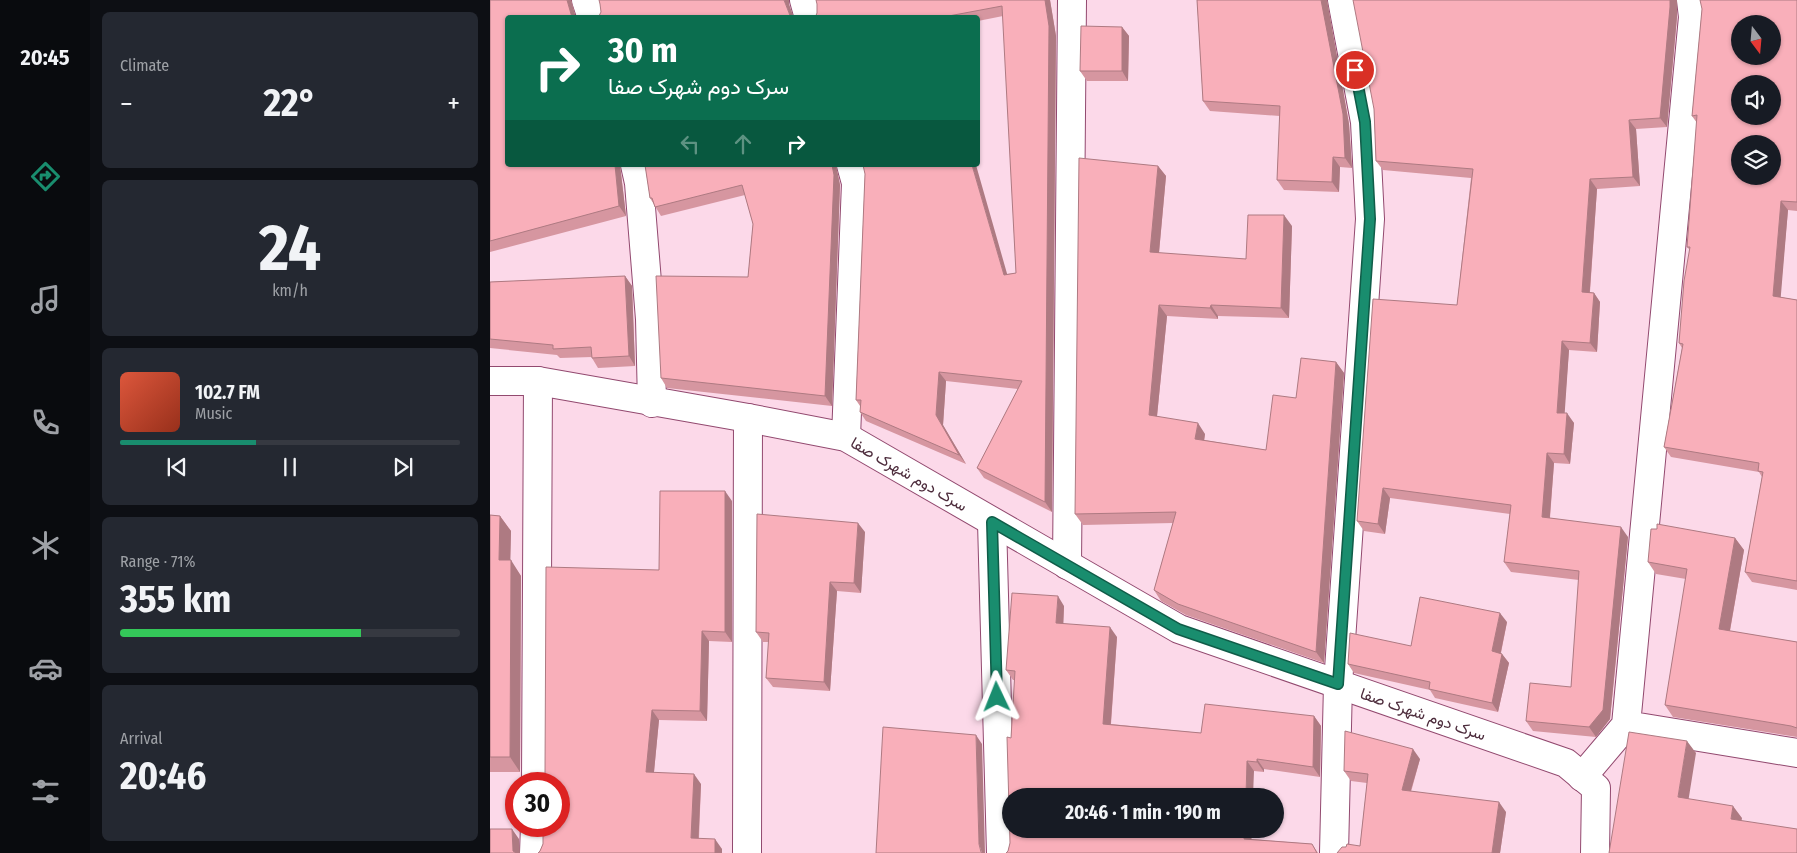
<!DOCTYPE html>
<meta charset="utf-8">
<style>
:root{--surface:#171b24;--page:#242831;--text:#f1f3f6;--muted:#9ea1a6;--line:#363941;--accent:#198d6e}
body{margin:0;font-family:"Fira Sans Condensed",Vazirmatn,sans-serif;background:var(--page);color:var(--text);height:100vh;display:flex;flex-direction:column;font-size:19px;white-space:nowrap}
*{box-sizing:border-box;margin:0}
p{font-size:16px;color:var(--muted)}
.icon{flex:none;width:28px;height:28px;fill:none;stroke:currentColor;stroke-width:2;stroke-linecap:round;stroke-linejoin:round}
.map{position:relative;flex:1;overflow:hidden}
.panel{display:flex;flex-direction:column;gap:12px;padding:12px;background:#0d0f14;width:400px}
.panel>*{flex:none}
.guide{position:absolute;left:15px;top:15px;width:475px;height:152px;border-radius:5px;box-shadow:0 1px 4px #0004;background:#0b6e4f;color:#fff;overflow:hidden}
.needle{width:32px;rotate:164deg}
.tools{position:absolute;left:1241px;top:15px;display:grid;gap:10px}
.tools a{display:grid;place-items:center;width:50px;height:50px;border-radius:50%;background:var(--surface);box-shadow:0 1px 4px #0004;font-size:25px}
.speed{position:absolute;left:15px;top:772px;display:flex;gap:10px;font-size:25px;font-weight:700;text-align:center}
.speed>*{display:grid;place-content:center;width:65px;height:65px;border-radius:50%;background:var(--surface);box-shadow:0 1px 4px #0004;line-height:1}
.speed .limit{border:8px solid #d22;background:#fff;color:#111}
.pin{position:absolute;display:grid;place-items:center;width:42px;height:42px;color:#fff;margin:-21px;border:2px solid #fff;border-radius:50%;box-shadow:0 1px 5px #0007}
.me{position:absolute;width:55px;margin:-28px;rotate:358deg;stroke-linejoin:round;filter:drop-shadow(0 0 4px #0008)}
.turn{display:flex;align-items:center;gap:18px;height:105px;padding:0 20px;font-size:22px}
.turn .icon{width:65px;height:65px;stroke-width:2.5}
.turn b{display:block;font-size:35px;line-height:42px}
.lanes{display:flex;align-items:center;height:48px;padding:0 20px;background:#0003;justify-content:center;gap:25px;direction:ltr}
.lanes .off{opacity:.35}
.big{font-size:38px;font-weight:700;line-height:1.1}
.panel .card{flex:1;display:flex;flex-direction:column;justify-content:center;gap:8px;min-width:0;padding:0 18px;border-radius:8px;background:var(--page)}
.panel .dial{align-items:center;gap:0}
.dial b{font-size:65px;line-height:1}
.song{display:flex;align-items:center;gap:15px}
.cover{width:60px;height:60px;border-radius:8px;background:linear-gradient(135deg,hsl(10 70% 55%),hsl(10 70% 35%))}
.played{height:5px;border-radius:2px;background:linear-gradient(90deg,var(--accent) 40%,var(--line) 40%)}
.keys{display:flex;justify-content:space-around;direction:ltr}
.heat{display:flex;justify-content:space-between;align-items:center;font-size:28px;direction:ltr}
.charge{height:8px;border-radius:4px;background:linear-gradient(90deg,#34c759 71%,var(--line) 0)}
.trip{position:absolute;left:512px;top:788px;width:282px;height:50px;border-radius:25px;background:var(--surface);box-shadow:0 1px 4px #0004;font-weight:700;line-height:50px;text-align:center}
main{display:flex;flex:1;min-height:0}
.tab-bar{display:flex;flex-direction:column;width:90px;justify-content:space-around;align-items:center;background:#090b0e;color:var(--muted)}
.tab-bar .icon{width:35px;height:35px}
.tab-bar .selected{color:var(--accent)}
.tab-bar b{font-size:22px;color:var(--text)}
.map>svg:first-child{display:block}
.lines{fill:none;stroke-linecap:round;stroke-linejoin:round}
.minor-casing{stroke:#92496f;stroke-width:30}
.tertiary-casing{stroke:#92496f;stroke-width:30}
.minor{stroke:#fff;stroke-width:28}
.tertiary{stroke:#fff;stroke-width:28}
.wall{fill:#d696a0}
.shaded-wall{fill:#ae7a82}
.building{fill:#f9afba;stroke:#ae7a82;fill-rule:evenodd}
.route-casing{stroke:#105c48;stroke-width:12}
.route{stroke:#198d6e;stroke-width:9}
.labels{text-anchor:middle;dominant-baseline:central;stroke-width:5;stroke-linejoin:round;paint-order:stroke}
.street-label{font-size:16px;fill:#4d2c3c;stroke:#fff}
</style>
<main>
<nav class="tab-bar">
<b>20:45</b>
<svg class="icon selected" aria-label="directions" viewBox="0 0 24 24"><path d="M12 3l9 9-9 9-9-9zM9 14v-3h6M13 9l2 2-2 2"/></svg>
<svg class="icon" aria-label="music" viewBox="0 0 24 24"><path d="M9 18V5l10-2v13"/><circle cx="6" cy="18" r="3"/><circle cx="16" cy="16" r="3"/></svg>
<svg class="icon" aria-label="phone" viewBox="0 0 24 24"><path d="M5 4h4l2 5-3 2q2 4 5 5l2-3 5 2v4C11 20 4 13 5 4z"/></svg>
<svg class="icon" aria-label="climate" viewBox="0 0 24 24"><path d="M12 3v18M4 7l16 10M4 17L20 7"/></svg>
<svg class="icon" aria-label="car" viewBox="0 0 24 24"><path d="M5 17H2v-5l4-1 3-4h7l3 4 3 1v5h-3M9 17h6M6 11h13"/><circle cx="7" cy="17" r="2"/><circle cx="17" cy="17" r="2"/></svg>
<svg class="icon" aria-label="filters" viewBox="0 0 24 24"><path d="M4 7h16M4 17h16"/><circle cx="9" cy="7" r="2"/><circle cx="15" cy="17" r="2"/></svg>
</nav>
<section class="panel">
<div class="card"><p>Climate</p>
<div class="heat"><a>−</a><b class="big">22°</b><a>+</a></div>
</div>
<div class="card dial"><b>24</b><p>km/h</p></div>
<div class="card">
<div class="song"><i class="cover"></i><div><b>102.7 FM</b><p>Music</p></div></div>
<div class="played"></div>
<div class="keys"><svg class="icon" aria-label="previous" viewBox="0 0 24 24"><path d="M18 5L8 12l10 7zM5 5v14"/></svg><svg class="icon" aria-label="pause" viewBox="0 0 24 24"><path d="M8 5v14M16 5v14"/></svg><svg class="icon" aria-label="next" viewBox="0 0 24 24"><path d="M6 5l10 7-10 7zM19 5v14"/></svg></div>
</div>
<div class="card"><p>Range · 71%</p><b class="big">355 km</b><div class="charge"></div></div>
<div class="card"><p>Arrival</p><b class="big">20:46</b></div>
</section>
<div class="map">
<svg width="1307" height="853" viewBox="0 0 1307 853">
<rect width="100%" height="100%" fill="#fcd9e9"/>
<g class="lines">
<g class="minor-casing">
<path id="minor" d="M 96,0 L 102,18
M 314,0 L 319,18
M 145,165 L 149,183 L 160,319 L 162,403
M 356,437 L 366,183 L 361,165
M 502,522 L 511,853
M 577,565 L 582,0
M 1136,725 L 1307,753
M 1092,777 L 1136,725 L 1203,17 L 1201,0
M 46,784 L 48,381
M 44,853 L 45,826
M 257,853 L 258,418
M 844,853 L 848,684 L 880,219 L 875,122 L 852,0"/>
</g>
<g class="tertiary-casing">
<path id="tertiary" d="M 0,381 L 48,381 L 258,418 L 356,437 L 689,629 L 1076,763 L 1106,788 L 1105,853"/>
</g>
<use href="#minor" class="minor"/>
<use href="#tertiary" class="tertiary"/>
</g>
<path class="wall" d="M 0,0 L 81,0 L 86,18 L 18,165 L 130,165 L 136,216 L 0,252 Z
M 560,0 L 566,36 L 562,512 L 494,478 L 487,468 L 528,389 L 456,381 L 453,425 L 476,464 L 376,421 L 370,412 L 370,406 L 366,400 L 375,174 L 517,274 L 526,273 L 513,16 L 488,21 L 488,18 L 325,18 Z
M 707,0 L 837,0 L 859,124 L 862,168 L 850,167 L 849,192 L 794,190 L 787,180 L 790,116 L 720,111 L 713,101 Z
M 1307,0 L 1307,211 L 1298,210 L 1290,297 L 1307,300 L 1307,590 L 1262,582 L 1255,572 L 1272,477 L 1269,472 L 1181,457 L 1174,447 L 1192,348 L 1189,343 L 1200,250 L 1197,247 L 1207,123 L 1202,116 L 1212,9 Z
M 1187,17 L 1177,127 L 1146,129 L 1150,186 L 1107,189 L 1100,292 L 1104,293 L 1110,302 L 1107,352 L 1079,350 L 1074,413 L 1084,423 L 1080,464 L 1064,463 L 1060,518 L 1138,537 L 1120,719 L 1106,737 L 1043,731 L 1036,721 L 1081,687 L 1089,580 L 1021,572 L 1014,562 L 1020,514 L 900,498 L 895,534 L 874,531 L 867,521 L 967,305 L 981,178 L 893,170 L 886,161 L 884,109 Z
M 632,27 L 639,36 L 638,81 L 597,81 L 590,71 Z
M 155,165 L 346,165 L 350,185 L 342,406 L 177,388 L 171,378 L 258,277 L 263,224 L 255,195 L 171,216 L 160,198 Z
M 668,166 L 676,176 L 669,253 L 756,259 L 802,226 L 799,318 L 728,316 L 728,319 L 677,316 L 667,416 L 715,434 L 714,440 L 776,450 L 806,398 L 846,362 L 854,373 L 834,663 L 696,615 L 671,601 L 664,590 L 683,523 L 593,525 L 585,514 Z
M 135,276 L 142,286 L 145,366 L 108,368 L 102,358 L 102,357 L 70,358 L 67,355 L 0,348 L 0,282 Z
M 242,501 L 242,642 L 219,641 L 217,721 L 169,720 L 164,772 L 211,784 L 209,838 L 232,849 L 50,851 L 169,570 Z
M 0,515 L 10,516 L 21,531 L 20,560 L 31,576 L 30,772 L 0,772 Z
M 375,532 L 371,593 L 347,591 L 340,691 L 283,687 L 276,678 L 279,642 L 273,642 L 266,632 Z
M 1245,538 L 1254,550 L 1240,631 L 1307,642 L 1307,737 L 1183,717 L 1175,705 L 1196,579 L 1166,574 L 1158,562 Z
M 574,606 L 573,624 L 627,637 L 621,724 L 711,733 L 824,716 L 831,726 L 830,777 L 774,769 L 774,772 L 764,771 L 521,829 L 762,829 L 761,839 L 822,844 L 828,853 L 516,853 L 518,851 L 520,843 L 521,738 L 525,680 L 523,680 L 516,670 Z
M 1017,622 L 1011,653 L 1012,654 L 1019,663 L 1008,712 L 945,698 L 940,690 L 864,673 L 858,664 L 921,646 Z
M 930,759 L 921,792 L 1016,812 L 1010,853 L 856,847 L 870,846 L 877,783 L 861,781 L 854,771 Z"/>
<path class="shaded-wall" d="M 77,0 L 81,0 L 86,18 L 83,18 L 81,14 Z
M 294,0 L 299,0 L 299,4 L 304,18 L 301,18 Z
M 555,0 L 560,0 L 566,36 L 562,512 L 555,502 Z
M 831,0 L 837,0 L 859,124 L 862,168 L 855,158 Z
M 1180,0 L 1187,0 L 1187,17 L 1177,127 L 1170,118 Z
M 632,27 L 639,36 L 638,81 L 632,71 Z
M 1139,120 L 1146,129 L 1150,186 L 1143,177 Z
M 843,157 L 850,167 L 849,192 L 842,182 Z
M 125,165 L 130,165 L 136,216 L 129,206 Z
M 342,165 L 346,165 L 350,185 L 342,406 L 335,396 Z
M 482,165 L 486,165 L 520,284 L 514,275 Z
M 668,166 L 676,176 L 668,263 L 660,252 Z
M 1100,179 L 1107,189 L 1099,302 L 1092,292 Z
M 1291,201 L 1298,210 L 1290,306 L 1283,296 Z
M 794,215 L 802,226 L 799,318 L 791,308 Z
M 135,276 L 142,286 L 145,366 L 139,356 Z
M 1104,293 L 1110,302 L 1107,352 L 1100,343 Z
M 669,305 L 677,316 L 666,426 L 659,415 Z
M 721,305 L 728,316 L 728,319 L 720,308 Z
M 1072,341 L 1079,350 L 1074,423 L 1067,413 Z
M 846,362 L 854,373 L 834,663 L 826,652 Z
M 449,372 L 456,381 L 453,425 L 476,464 L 469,455 L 446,415 Z
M 1077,413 L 1084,423 L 1080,464 L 1074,454 Z
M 708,423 L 715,434 L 713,449 L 705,439 Z
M 1057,453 L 1064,463 L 1059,527 L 1052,517 Z
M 893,488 L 900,498 L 895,534 L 888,524 Z
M 235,491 L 242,501 L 242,642 L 235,632 Z
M 10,516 L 21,531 L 20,575 L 9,560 Z
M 368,523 L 375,532 L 371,593 L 364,583 Z
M 1131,527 L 1138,537 L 1120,719 L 1106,737 L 1099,727 Z
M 1245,538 L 1254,550 L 1238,641 L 1229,629 Z
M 21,560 L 31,576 L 30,772 L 20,757 Z
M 340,582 L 347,591 L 340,691 L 334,682 Z
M 568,596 L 574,606 L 573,633 L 566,623 Z
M 1010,613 L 1017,622 L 1009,661 L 1002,651 Z
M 620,627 L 627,637 L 620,734 L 613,724 Z
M 212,631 L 219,641 L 217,721 L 210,711 Z
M 1012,654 L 1019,663 L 1008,712 L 1002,703 Z
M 162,710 L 169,720 L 163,782 L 156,772 Z
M 824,716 L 831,726 L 830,777 L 823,767 Z
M 486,735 L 492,744 L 495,853 L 492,853 L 489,844 Z
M 1197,741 L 1206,753 L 1197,809 L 1188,797 Z
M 923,749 L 930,759 L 918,800 L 912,790 Z
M 767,759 L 774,769 L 774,772 L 767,762 Z
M 757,761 L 764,771 L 763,796 L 756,796 Z
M 204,774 L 211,784 L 208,848 L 201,838 Z
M 1009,802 L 1016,812 L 1010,853 L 1002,853 Z
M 1243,806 L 1252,818 L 1250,830 L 1241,819 Z
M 22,829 L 29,839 L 30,853 L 25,853 L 23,851 Z
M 755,829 L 762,829 L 761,848 L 754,839 Z
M 225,839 L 232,849 L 232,853 L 225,853 Z"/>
<path class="building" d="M 0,0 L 77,0 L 81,14 L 83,18 L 18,18 L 18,165 L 125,165 L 129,206 L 0,241 Z
M 109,0 L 294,0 L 301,18 L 108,18 L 111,12 L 110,4 Z
M 326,0 L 555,0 L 559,26 L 555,502 L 487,468 L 532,381 L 449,372 L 446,415 L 469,455 L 370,412 L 371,400 L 366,400 L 375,174 L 373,165 L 482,165 L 514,275 L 526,273 L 512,6 L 448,18 L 325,18 L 327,13 L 327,4 Z
M 707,0 L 831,0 L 853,114 L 855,158 L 843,157 L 842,182 L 787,180 L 790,106 L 713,101 Z
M 863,0 L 1180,0 L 1180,7 L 1170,118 L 1139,120 L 1143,177 L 1100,179 L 1092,292 L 1104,293 L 1100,343 L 1072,341 L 1067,413 L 1077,413 L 1074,454 L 1057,453 L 1052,517 L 1131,527 L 1113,710 L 1099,727 L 1036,721 L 1040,683 L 1081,687 L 1089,571 L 1014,562 L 1021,505 L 893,488 L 888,524 L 867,521 L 883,299 L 967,305 L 983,169 L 886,161 L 884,109 Z
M 1210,0 L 1307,0 L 1307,202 L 1291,201 L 1283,296 L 1307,300 L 1307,581 L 1255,572 L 1273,472 L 1268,471 L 1269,463 L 1174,447 L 1193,344 L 1189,343 L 1194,281 L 1200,247 L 1197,247 L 1207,115 L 1202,116 L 1212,9 ZM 1250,24 L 1282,24 L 1282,56 L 1250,56 ZM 1250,84 L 1282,84 L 1282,116 L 1250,116 ZM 1250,144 L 1282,144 L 1282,176 L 1250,176 Z
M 591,26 L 632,27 L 632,71 L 590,71 Z
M 589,158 L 668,166 L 660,252 L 756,259 L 758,215 L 794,215 L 791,308 L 721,305 L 720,308 L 669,305 L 659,415 L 708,423 L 705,439 L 776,450 L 783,395 L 806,398 L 811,358 L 846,362 L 826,652 L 688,604 L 664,590 L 686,512 L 585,514 Z
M 155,165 L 342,165 L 344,175 L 335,396 L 171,378 L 166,276 L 258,277 L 263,224 L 252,185 L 165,207 L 162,198 L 160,198 Z
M 135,276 L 139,356 L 102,358 L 101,347 L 63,349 L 63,345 L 0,339 L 0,282 Z
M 170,491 L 235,491 L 235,632 L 212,631 L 210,711 L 162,710 L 156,772 L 204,774 L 201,838 L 225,839 L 225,853 L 48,853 L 50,851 L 53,844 L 53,826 L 69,826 L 69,784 L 51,784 L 55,774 L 56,567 L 169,570 Z
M 267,514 L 368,523 L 364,583 L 340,582 L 334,682 L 276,678 L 279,633 L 266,632 Z
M 0,515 L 10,516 L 9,560 L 21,560 L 20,757 L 0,757 Z
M 1167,524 L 1245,538 L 1229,629 L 1307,642 L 1307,728 L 1301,726 L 1175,705 L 1197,569 L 1158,562 L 1161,529 L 1167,529 Z
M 522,593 L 568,596 L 566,623 L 620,627 L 613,724 L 711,733 L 715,704 L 824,716 L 823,767 L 767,759 L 767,762 L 757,761 L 756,796 L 521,796 L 521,829 L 755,829 L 754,839 L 822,844 L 827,853 L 516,853 L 518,851 L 520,843 L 517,737 L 521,738 L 525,671 L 516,670 Z
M 930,597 L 1010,613 L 1002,651 L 1012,654 L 1002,703 L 939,689 L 940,682 L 858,664 L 860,633 L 921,646 Z
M 393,727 L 486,735 L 489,844 L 491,852 L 493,853 L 386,853 Z
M 855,731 L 923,749 L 912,790 L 1009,802 L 1002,853 L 847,853 L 852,847 L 856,847 L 857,844 L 870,846 L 878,774 L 854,771 Z
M 1139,732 L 1197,741 L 1188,797 L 1243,806 L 1241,819 L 1307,829 L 1307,853 L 1119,853 Z
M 0,829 L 22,829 L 23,851 L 26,853 L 0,853 Z"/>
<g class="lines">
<g class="route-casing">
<path id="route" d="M 507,697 L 502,522 L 688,629 L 848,684 L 880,219 L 875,122 L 865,70"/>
</g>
<use href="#route" class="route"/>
</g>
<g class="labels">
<g class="street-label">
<text transform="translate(419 474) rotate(30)">سرک دوم شهرک صفا</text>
<text transform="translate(933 714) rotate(19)">سرک دوم شهرک صفا</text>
</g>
</g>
</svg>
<div class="tools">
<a><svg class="needle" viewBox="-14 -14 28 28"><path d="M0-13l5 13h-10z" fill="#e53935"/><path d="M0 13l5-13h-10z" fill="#9ea1a6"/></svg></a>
<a><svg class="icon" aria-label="sound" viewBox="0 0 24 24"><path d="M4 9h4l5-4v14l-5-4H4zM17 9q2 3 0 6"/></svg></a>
<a><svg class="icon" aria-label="layers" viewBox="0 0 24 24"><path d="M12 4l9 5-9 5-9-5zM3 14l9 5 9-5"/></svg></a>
</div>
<div class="speed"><div class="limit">30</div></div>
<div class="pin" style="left:865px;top:70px;background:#d93025"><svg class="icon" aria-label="arrive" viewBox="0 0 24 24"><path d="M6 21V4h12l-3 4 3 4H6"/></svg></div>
<svg class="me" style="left:507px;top:697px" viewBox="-20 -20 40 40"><path d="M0-17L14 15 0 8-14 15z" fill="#198d6e" stroke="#fff" stroke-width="4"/></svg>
<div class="trip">20:46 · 1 min · 190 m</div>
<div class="guide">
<div class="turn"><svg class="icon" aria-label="right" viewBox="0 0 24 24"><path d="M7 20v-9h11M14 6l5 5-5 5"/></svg><div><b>30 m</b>سرک دوم شهرک صفا</div></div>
<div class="lanes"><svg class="icon off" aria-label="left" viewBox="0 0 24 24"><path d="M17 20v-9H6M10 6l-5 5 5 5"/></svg><svg class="icon off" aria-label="ahead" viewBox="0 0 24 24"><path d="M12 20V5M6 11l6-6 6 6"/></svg><svg class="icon" aria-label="right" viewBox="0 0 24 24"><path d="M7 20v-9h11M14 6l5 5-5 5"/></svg></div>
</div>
</div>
</main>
